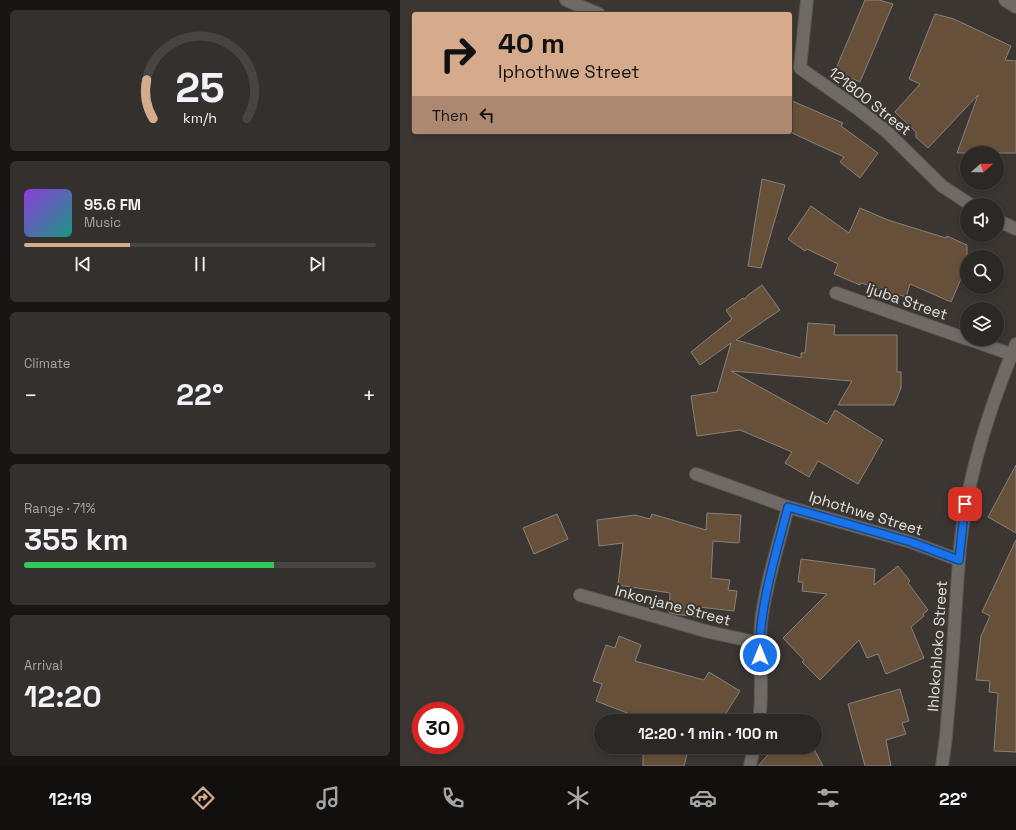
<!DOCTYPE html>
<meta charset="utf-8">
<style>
:root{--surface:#2c2825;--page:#34302d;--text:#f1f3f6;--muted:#a6a6a7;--line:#484442;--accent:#d6ab8b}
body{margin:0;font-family:"Space Grotesk",sans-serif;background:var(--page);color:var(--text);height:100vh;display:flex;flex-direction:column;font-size:15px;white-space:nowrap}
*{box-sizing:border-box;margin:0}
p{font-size:13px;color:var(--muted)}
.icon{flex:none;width:22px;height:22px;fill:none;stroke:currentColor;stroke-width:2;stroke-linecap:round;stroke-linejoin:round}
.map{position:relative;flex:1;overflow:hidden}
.side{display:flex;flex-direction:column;gap:10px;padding:10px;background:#181614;width:400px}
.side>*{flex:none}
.hud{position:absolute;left:12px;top:12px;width:380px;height:122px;border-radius:4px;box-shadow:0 2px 6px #0003,0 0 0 1px var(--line);background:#d6ab8b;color:#111;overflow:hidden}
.needle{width:26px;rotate:70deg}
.controls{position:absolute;left:560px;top:146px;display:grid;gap:8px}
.controls a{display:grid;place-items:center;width:44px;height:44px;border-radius:50%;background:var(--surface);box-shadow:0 2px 6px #0003,0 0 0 1px var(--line);font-size:20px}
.speed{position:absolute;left:12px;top:702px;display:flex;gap:8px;font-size:20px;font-weight:700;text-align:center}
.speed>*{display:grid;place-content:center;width:52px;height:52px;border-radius:50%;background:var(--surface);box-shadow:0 2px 6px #0003,0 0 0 1px var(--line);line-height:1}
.speed .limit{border:6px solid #d22;background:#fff;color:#111}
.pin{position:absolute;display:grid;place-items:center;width:34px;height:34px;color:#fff;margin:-17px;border-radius:8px;box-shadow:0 2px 6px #0006}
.me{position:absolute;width:44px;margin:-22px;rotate:0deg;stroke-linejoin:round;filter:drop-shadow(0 0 3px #0008)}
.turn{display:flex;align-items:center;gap:14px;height:84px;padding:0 20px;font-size:18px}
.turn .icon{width:52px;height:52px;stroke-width:2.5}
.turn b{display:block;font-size:28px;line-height:34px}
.then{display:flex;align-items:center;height:38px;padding:0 20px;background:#0003;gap:8px;font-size:15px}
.big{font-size:30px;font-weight:800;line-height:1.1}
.side .tile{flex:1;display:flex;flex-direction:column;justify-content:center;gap:6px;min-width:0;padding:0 14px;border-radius:6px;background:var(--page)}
.side .dial{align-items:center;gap:0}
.dial svg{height:104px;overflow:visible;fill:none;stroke:var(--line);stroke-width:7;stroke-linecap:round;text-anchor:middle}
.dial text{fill:var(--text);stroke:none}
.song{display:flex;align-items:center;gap:12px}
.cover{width:48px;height:48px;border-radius:6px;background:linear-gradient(135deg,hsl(270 70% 55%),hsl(170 70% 35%))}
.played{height:4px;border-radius:2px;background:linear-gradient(90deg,var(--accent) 30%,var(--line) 30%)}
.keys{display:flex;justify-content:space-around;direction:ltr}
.heat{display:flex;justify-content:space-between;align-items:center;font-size:22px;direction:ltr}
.charge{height:6px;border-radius:3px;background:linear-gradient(90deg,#34c759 71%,var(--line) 0)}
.trip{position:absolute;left:194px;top:714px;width:228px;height:40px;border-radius:20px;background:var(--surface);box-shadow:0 2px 6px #0003,0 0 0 1px var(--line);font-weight:800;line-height:40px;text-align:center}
.tab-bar{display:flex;height:64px;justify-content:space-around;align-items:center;background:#12100f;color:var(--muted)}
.tab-bar .icon{width:28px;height:28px}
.tab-bar .current{color:var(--accent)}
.tab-bar b{font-size:18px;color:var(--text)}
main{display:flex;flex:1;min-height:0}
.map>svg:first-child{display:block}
.building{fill:#67503a;stroke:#87817b}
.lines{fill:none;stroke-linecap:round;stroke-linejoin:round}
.street-casing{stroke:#595450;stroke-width:14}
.street{stroke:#706a65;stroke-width:12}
.route-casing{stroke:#114b97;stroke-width:10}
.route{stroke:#1a73e8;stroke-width:7}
.labels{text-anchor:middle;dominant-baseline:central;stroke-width:4;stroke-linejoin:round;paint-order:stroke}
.street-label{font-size:15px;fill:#e6e2df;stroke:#3b3631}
</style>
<main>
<section class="side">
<div class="tile dial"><svg viewBox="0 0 100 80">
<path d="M14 69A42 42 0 1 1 86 69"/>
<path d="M14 69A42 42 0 0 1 9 39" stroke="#d6ab8b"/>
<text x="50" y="56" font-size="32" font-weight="700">25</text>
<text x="50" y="72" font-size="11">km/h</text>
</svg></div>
<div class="tile">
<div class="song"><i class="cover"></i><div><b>95.6 FM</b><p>Music</p></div></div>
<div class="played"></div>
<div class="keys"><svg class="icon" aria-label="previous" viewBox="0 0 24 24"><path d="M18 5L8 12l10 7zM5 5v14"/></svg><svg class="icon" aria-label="pause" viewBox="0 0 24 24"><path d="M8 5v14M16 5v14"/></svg><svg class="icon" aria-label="next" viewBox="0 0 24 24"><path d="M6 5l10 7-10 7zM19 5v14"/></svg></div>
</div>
<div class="tile"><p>Climate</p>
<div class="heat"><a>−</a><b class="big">22°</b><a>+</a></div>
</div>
<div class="tile"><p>Range · 71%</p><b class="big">355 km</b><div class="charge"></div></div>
<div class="tile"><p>Arrival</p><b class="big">12:20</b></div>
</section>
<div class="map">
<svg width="616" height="766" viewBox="0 0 616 766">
<rect width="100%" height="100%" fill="#3b3631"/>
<path class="building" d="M 465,0 L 479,0 L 493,4 L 460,82 L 435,71 Z
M 535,14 L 554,19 L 611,46 L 605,60 L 616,61 L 616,153 L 557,153 L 578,95 L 528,148 L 516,137 L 516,132 L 495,112 L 520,84 L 509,79 Z
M 390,100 L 443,123 L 441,126 L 478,153 L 460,178 L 440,162 L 444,157 L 390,132 Z
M 362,179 L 385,185 L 361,268 L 348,266 Z
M 411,206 L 449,233 L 460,208 L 488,220 L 546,238 L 547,236 L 567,245 L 567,265 L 551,302 L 510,284 L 506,297 L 461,283 L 460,285 L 434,274 L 438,264 L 407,249 L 405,251 L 388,239 Z
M 362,285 L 380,310 L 336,340 L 401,358 L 401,353 L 405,353 L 408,323 L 435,325 L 434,335 L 497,335 L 497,372 L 501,372 L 501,388 L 494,405 L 438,405 L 452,381 L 331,371 L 427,424 L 435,410 L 483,440 L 458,484 L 418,461 L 409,477 L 385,463 L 392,452 L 340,430 L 297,436 L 291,396 L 317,392 L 331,343 L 300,365 L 291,352 L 332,319 L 326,310 L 343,298 L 345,299 L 348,295 Z
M 616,465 L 616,533 L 588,517 Z
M 307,513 L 341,515 L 339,543 L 313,541 L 311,578 L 330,580 L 328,590 L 337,591 L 334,611 L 299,607 L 298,617 L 274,614 L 269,613 L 270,593 L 218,585 L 223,543 L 199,546 L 197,520 L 235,515 L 250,519 L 252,514 L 306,530 Z
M 157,514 L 168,539 L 134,554 L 123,528 Z
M 616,540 L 616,752 L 594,751 L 598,693 L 589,692 L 590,681 L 576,680 L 581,636 L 590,616 L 582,612 Z
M 401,559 L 475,569 L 474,585 L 498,566 L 510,581 L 508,583 L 528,610 L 523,614 L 524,616 L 511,627 L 524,658 L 486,674 L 478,654 L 467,658 L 459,640 L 420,680 L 402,662 L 404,660 L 383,638 L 427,594 L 402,591 L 403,582 L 398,582 Z
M 219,636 L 241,645 L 235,661 L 304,680 L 309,672 L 340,691 L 321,721 L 248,721 L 196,701 L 202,684 L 193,681 L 206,645 L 215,648 Z
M 500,689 L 509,721 L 502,723 L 506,734 L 486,740 L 491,766 L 465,766 L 448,704 Z
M 243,747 L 289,747 L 284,766 L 243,766 Z
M 375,747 L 413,747 L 423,766 L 358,766 Z"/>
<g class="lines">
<g class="street-casing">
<path id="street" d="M 166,0 L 199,14
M 407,0 L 400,68 L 458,109 L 487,132 L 542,186 L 571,205
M 605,0 L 616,7
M 597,220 L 616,229
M 436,293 L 567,339
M 568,339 L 616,356
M 296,474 L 388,507
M 180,595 L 309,632 L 360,643
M 359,721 C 364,689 358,656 361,623 C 365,586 379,543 388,507 L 511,542 L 559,560
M 350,766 L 354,747
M 542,766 C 545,748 547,730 548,712 C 553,661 555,611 559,560 C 564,485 587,413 616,344"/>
</g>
<use href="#street" class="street"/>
</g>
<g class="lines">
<g class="route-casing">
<path id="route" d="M 360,655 C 358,609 377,551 388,507 L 511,542 L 559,560 L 565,504"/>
</g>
<use href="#route" class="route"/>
</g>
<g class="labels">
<g class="street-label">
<text transform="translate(470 101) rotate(38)">121800 Street</text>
<text transform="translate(507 301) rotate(19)">Ijuba Street</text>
<text transform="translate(466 513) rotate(17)">Iphothwe Street</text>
<text transform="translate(273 605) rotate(15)">Inkonjane Street</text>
<text transform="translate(537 646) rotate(-86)">Ihlokohloko Street</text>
</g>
</g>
</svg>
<div class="controls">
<a><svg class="needle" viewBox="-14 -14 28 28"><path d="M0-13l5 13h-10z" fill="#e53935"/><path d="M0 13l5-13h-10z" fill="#a6a6a7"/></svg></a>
<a><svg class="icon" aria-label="sound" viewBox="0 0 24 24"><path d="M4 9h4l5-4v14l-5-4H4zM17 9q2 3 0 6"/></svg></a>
<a><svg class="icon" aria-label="search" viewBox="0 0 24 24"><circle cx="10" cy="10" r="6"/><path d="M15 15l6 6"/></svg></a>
<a><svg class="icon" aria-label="layers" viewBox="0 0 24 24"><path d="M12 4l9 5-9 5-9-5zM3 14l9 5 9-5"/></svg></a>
</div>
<div class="speed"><div class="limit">30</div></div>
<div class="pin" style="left:565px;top:504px;background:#d93025"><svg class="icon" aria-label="arrive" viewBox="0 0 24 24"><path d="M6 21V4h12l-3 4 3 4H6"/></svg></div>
<svg class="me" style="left:360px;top:655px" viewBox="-20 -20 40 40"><circle r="17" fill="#1a73e8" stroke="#fff" stroke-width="3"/><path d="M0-11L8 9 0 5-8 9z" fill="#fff"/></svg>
<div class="trip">12:20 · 1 min · 100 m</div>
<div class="hud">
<div class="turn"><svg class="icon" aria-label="right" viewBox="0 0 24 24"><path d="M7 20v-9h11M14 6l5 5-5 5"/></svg><div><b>40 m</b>Iphothwe Street</div></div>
<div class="then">Then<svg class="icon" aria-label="left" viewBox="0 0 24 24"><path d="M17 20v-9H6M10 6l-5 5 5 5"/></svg></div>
</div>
</div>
</main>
<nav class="tab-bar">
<b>12:19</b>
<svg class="icon current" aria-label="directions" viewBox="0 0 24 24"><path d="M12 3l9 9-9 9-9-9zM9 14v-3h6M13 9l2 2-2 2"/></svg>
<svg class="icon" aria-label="music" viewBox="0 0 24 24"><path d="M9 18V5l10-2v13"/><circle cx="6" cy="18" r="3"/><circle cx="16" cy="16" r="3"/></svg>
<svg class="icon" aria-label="phone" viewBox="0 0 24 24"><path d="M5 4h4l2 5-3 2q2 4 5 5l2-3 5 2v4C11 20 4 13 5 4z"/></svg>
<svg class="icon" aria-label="climate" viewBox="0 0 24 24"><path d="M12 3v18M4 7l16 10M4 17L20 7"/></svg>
<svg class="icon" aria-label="car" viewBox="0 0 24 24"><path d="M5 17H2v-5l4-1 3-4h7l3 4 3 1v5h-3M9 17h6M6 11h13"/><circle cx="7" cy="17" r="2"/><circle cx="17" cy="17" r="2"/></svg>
<svg class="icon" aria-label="filters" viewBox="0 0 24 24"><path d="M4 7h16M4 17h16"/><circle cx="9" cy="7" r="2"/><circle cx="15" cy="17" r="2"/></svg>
<b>22°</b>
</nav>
